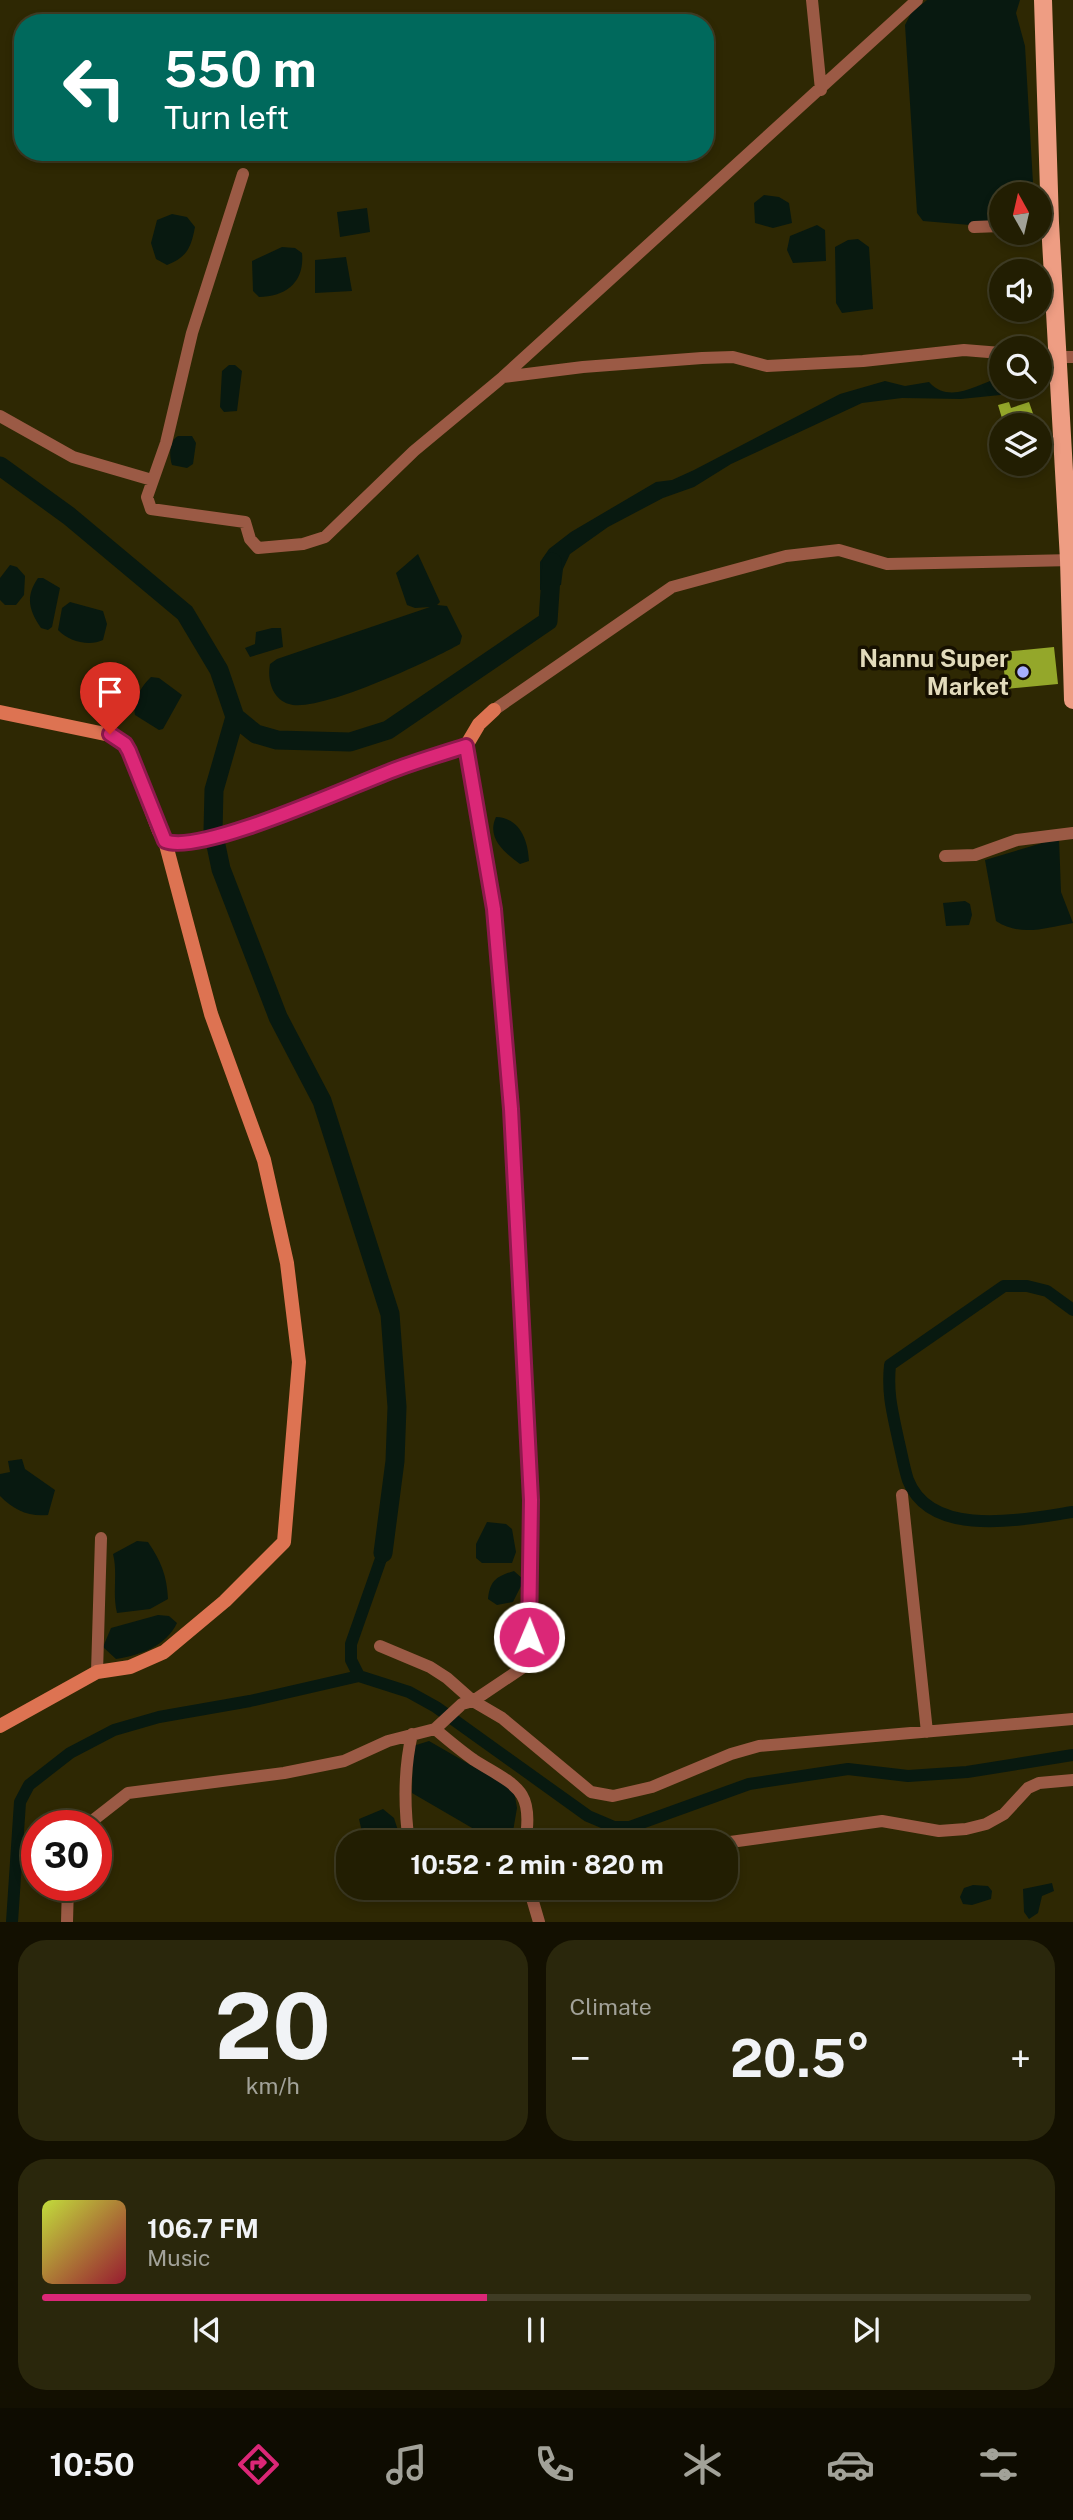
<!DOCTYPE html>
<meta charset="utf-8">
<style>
:root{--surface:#221e02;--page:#2a270c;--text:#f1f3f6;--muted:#a2a299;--line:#3f3c24;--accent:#db2777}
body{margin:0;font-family:"Public Sans",sans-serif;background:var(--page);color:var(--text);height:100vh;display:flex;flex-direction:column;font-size:26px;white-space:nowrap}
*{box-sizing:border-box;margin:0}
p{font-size:23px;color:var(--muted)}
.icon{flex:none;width:38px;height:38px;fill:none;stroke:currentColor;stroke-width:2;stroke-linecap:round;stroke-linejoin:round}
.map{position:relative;height:1922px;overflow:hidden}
.sheet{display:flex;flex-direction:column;gap:18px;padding:18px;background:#131001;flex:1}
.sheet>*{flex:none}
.banner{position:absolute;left:14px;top:14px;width:700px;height:147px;border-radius:28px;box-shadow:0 4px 10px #0003,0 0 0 2px var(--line);background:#00695c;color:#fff;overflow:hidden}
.needle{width:46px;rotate:352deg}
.buttons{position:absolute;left:989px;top:182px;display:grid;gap:14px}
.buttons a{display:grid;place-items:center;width:63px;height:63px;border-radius:50%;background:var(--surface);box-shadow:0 4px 10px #0003,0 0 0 2px var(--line);font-size:35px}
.speed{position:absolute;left:21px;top:1810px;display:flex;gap:14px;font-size:35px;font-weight:700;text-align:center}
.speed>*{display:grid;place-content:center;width:91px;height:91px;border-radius:50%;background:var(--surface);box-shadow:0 4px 10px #0003,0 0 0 2px var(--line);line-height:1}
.speed .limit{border:10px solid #d22;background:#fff;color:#111}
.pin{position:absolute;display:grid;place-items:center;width:60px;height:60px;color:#fff;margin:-72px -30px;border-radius:50% 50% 50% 0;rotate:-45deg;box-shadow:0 0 7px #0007}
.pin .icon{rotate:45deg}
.me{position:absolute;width:77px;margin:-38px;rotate:1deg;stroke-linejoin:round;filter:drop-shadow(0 0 5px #0008)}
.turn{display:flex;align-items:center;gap:24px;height:147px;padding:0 35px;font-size:32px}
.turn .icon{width:91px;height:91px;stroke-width:2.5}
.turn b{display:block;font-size:49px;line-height:60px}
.big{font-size:52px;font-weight:700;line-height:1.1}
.sheet .widget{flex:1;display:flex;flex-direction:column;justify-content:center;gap:10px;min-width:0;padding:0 24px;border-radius:28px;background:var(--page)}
.sheet .dial{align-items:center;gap:0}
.dial b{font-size:91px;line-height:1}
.song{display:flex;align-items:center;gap:21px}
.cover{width:84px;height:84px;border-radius:10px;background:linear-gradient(135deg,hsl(70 70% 55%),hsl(350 70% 35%))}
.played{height:7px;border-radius:4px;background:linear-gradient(90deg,var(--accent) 45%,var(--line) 45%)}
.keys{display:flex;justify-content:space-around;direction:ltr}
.heat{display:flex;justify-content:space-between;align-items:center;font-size:38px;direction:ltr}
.sheet .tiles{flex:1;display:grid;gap:18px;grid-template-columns:1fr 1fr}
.widget:last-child{grid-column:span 2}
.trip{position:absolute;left:336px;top:1830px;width:402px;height:70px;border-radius:28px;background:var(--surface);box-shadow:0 4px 10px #0003,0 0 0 2px var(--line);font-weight:700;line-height:70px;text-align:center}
.tab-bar{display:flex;height:112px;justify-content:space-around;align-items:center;background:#0e0c01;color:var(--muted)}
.tab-bar .icon{width:49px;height:49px}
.tab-bar .on{color:var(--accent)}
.tab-bar b{font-size:32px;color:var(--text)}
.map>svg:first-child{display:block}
.water{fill:#081910}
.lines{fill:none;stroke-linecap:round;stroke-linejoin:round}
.canal{stroke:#081910;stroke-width:12}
.river{stroke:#081910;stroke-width:19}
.building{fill:#94a72a}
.street{stroke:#9b5a45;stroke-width:12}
.secondary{stroke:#dd7352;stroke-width:14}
.primary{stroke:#ee9d83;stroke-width:18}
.route-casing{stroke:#8e194d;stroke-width:18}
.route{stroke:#db2777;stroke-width:12}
.poi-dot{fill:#a7b0fc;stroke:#161000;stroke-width:2.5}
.labels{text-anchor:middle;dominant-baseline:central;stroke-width:7;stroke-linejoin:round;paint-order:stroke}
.poi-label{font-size:24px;font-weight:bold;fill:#e2dbbb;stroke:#161000;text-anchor:end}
</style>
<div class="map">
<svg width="1073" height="1922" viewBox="0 0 1073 1922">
<rect width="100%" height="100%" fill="#2e2803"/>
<path class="water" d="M 927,0 L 1020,0 L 1016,13 L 1025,46 L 1033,183 L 1030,194 L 1001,194 L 1001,221 L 970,225 L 923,221 L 917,213 L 905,25 L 911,13 Z
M 764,195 L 779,197 L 789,203 L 792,223 L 773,228 L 755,223 L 754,203 Z
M 367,208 L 370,232 L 340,237 L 337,212 Z
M 172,214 L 187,217 L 195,227 C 191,248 187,257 167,265 L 156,259 L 151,243 L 157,220 Z
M 817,225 L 825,230 L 826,261 L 793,263 L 787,250 L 790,236 Z
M 858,239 L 869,247 L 873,309 L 842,313 L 836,303 L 835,247 L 848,240 Z
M 282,247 L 295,248 L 302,253 C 305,282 286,297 259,297 L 253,291 L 252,261 Z
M 346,257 L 352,291 L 315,293 L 315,260 Z
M 229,365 L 235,365 L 242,371 L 237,411 L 224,412 L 220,407 L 222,371 Z
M 1001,377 L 1001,387 L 1023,387 L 1014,393 L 1000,395 L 961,399 L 902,398 L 862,403 L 731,464 L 694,487 L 663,498 L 608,527 L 570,554 L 563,569 L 561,585 L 540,590 L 540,562 L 549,549 L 571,532 L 656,482 L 672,480 L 694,470 L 840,394 L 885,381 L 905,386 L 929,382 C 950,405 977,384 1001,377 Z
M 178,436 L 192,436 L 196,443 L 193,464 L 187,468 L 172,465 C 169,456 169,441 178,436 Z
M 418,554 L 440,602 L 437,605 L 447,606 L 462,636 L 460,644 C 432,660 317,714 289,704 C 272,699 267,679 270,664 L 277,659 L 430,607 L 415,608 L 407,605 L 396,573 Z
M 10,565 L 17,567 L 25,576 L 24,595 L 16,605 L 5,605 L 0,600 L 0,578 Z
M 38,578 L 43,578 L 60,588 L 52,627 L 48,630 L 41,628 C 29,610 25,597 38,578 Z
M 70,602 L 103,611 L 107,624 L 103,640 C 89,647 68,641 58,630 L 62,608 Z
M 272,628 L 281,628 L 283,647 L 250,657 L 245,648 L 255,644 L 256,632 Z
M 120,665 L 127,667 L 135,680 L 118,697 L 110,696 C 99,685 106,669 120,665 Z
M 151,677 L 159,678 L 182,695 L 163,729 L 159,730 L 135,715 C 132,702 141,686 151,677 Z
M 496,817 C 520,818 528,840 529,861 L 520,864 C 505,853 486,838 496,817 Z
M 1059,838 L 1061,892 L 1073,923 C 1046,928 1020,937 996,921 L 985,860 Z
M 965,901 L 970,904 L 972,915 L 969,925 L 946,926 L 943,903 Z
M 22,1459 L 25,1469 L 55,1490 L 48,1515 C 28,1517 14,1510 0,1496 L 0,1474 L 10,1472 L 8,1461 Z
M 487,1522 L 506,1524 L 512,1529 L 516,1552 L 512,1563 L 482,1563 L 476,1558 L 476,1544 Z
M 137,1541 L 148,1542 C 161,1561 167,1576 168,1599 L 150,1609 L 117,1613 C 112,1592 118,1574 113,1554 Z
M 514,1571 L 524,1580 L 513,1602 L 497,1605 L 488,1599 C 490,1580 497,1576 514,1571 Z
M 158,1615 L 169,1616 L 177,1623 C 166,1646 141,1655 116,1659 L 103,1647 L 111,1628 Z
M 429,1741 L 514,1790 L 517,1808 L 511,1843 L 488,1843 L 479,1832 L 412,1793 L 413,1746 Z
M 383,1809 L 394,1818 L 402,1843 L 364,1841 L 359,1819 Z
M 1052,1883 L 1054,1891 L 1042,1896 L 1038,1913 L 1029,1919 L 1024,1912 L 1023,1889 Z
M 973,1885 L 988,1886 L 992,1891 L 991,1899 L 972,1905 L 963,1904 L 960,1897 L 964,1888 Z"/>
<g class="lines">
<path class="canal" d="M 1073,1310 L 1047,1291 L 1027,1286 L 1004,1286 L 890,1365 C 887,1395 893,1414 899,1443 C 902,1455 904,1468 908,1480 C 931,1540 1025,1519 1073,1512
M 383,1553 L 351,1644 L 351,1660 L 359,1676 L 409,1692 L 436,1707 L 588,1816 L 614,1827 L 630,1827 L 749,1784 L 848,1769 L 908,1776 L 967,1772 L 1073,1755
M 12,1922 L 20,1802 L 29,1785 L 70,1753 L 114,1730 L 159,1717 L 250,1701 L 359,1676"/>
<path class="river" d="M 0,466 L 69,516 L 185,613 L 219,670 L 235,717 L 214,790 L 213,831 L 221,869 L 278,1017 L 322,1101 L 390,1314 L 397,1407 L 395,1461 L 383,1553
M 235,717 L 256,734 L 277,740 L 350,742 L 388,730 L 548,621 L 552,562"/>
</g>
<path class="building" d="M 1009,402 L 1011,408 L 1029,402 L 1037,425 L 1004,425 L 998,405 Z
M 1054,647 L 1058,684 L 1006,689 L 1002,652 Z"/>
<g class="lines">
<path class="street" d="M 812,0 L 821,90
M 243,174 L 192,333 L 166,443 L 147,497 L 151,509 L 245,522 L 250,539 L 258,548 L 303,544 L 325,537 L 414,451 L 503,377 L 917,0
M 974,227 L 1001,226
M 1040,357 L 1073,357
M 503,377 L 583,367 L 702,358 L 733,357 L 767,366 L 863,361 L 964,350 L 1001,353
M 0,416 L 73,457 L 152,480
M 494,710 L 672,587 L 786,556 L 839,550 L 887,564 L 1073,560
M 945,856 L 975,855 L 1017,840 L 1073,833
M 902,1495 L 927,1732
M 380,1646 L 430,1667 L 447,1678 L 473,1701 L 502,1718 L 591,1792 L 613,1796 L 652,1787 L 731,1754 L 759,1746 L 1073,1719
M 97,1672 L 101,1538
M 435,1729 C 448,1740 461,1751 474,1760 C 515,1786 535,1788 525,1843
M 87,1825 L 128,1793 L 284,1773 L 344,1761 L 388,1741 L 435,1729 L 462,1704 L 473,1701 L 528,1664 L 531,1500 L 511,1109 L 494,909 L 466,746
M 409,1843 C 404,1807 404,1769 412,1734
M 723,1843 L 882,1821 L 939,1831 L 966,1829 L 986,1824 L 1004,1814 L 1028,1788 L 1039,1783 L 1073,1780
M 529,1888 L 539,1922
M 67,1922 L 68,1885"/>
<path class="secondary" d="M 0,712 L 110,735 L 125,744 L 129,752 L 159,831 L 165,841 C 201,856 357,783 399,768 C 421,760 444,753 466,746 L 479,724 L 494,710
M 0,1726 L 97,1672 L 130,1667 L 164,1652 L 225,1601 L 284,1542 L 299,1362 L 287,1263 L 264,1160 L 211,1014 L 165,841"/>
<path class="primary" d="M 1043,0 L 1050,223 L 1069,560 L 1073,700"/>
</g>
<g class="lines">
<g class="route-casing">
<path id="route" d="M 110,734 L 125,744 L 129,751 L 165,841 C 201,856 357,783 399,768 C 421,760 444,753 466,746 L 494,909 L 511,1109 L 531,1500 L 529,1637"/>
</g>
<use href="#route" class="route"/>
</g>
<circle class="poi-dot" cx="1023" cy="672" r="7"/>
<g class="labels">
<g class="poi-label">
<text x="1009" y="658">Nannu Super<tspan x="1009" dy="28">Market</tspan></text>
</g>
</g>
</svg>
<div class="buttons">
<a><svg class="needle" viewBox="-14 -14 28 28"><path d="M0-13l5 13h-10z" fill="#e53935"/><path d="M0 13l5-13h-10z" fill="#a2a299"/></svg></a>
<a><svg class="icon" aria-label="sound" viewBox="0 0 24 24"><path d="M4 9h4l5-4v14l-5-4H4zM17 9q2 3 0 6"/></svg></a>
<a><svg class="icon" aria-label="search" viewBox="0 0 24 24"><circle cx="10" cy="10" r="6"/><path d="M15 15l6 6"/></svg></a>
<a><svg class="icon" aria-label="layers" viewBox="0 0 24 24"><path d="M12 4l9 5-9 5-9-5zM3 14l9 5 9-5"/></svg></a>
</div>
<div class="speed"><div class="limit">30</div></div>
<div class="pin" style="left:110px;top:734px;background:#d93025"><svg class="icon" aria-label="arrive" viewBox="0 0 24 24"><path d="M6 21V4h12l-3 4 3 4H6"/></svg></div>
<svg class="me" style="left:529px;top:1637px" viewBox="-20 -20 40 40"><circle r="17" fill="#db2777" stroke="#fff" stroke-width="3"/><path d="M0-11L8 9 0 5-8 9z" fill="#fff"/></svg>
<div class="trip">10:52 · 2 min · 820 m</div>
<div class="banner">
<div class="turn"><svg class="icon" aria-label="left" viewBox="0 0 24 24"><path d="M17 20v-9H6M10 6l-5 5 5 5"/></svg><div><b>550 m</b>Turn left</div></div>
</div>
</div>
<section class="sheet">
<div class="tiles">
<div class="widget dial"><b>20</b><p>km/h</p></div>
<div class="widget"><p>Climate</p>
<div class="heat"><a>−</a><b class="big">20.5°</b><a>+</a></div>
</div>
<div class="widget">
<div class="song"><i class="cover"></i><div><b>106.7 FM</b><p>Music</p></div></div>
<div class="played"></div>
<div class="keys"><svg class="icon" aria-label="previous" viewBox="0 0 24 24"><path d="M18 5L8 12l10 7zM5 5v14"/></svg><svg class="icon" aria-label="pause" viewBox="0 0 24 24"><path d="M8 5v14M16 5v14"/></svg><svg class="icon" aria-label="next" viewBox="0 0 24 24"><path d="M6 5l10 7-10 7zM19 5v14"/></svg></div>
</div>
</div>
</section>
<nav class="tab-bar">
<b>10:50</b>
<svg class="icon on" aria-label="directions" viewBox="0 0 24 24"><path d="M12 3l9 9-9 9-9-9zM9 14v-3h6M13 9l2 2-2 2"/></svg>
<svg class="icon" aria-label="music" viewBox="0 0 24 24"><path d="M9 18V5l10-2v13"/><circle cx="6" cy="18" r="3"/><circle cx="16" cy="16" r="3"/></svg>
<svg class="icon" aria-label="phone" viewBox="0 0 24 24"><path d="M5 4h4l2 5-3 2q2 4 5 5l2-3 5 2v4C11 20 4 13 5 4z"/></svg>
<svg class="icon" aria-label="climate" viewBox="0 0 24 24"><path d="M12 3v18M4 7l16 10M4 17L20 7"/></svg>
<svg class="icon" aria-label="car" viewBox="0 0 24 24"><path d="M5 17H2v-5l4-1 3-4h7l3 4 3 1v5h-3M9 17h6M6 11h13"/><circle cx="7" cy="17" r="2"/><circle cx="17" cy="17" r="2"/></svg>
<svg class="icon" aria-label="filters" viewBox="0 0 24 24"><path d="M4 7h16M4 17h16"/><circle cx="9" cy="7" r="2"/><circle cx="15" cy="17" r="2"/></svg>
</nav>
